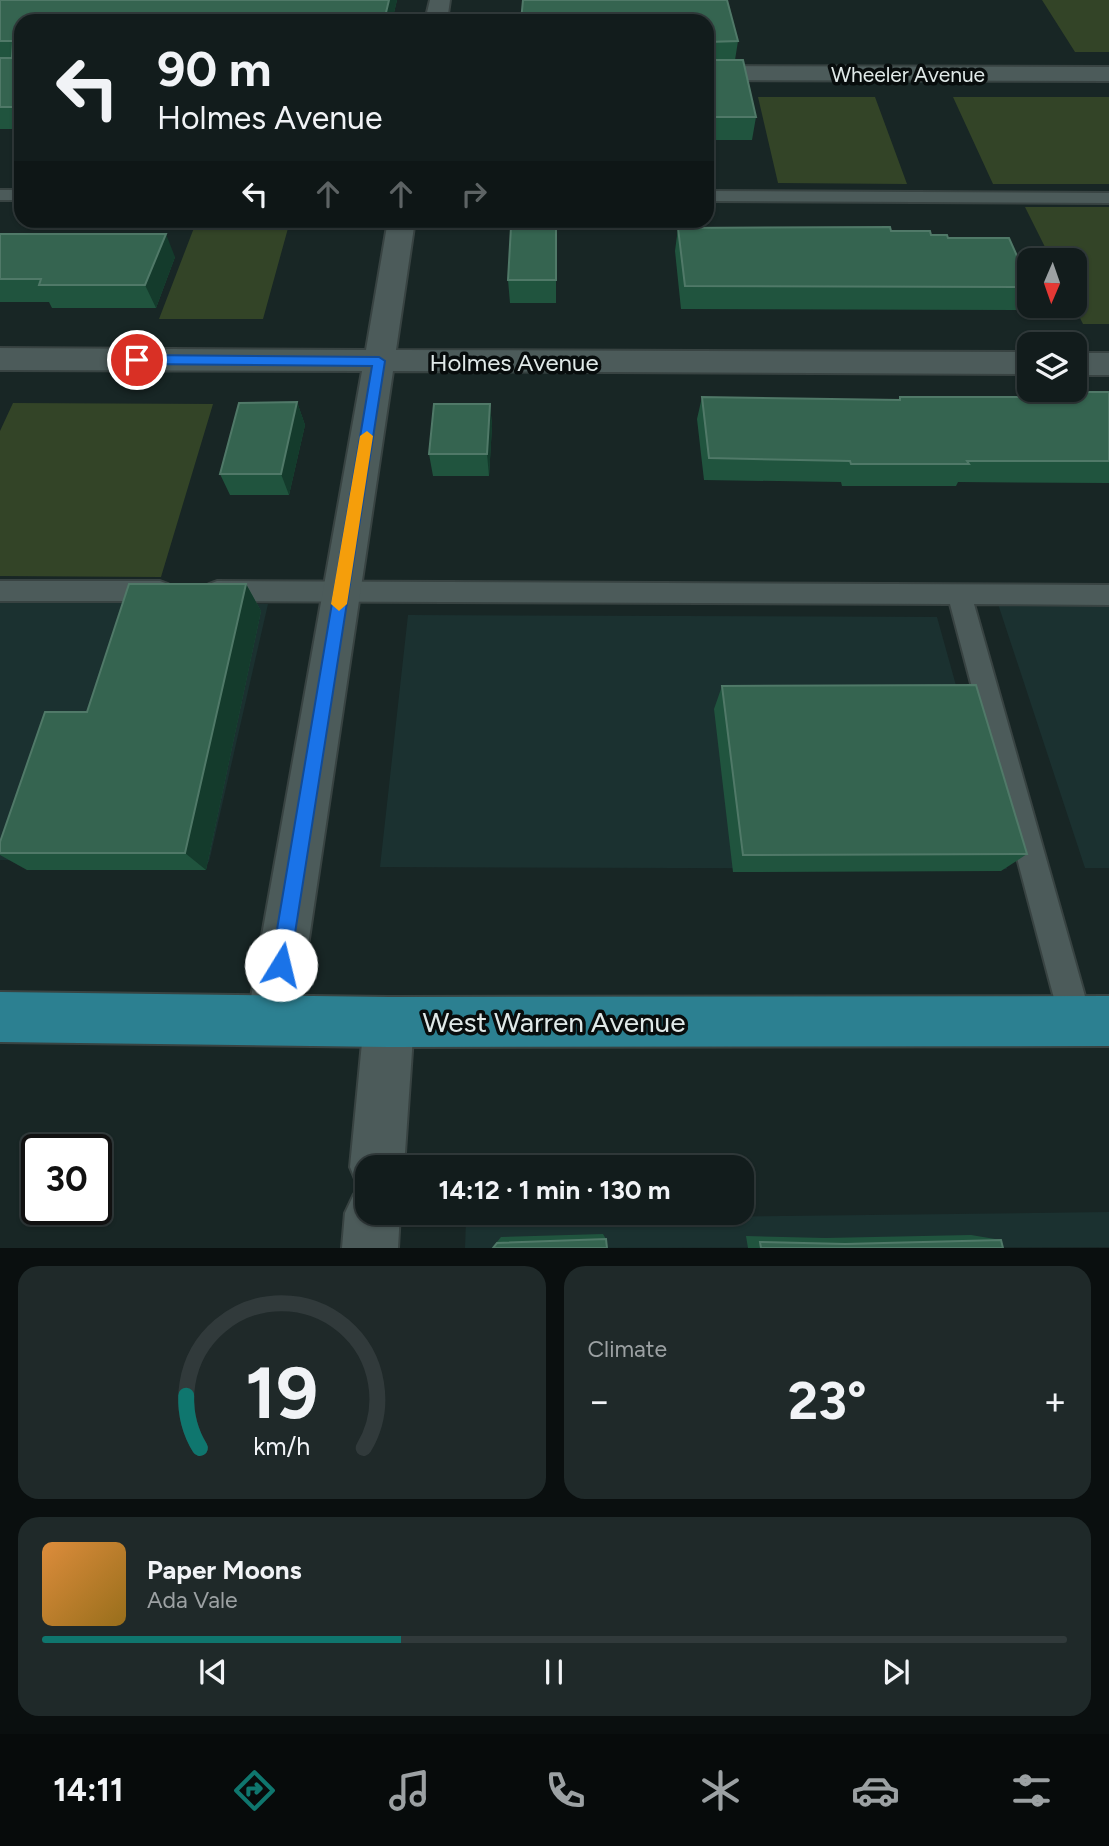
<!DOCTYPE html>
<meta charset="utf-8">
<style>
:root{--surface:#121c1c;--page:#1f2929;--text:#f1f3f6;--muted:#9ca1a3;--line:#313a3b;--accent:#0f766e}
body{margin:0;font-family:Figtree,sans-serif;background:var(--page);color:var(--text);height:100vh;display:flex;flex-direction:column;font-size:26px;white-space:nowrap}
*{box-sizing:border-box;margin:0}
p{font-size:23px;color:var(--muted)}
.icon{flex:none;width:38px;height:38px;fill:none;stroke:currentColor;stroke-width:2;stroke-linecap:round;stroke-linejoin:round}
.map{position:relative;height:1248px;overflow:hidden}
.sheet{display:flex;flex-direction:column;gap:18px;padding:18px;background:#0a0f0f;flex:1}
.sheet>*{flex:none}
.hud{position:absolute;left:14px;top:14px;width:700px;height:214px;border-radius:21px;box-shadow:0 2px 5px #0004,0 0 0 2px var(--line);background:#121c1c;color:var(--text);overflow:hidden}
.needle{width:46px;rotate:182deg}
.tools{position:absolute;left:1017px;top:248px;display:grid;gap:14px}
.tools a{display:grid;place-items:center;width:70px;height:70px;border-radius:14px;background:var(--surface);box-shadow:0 2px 5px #0004,0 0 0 2px var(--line);font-size:35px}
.speed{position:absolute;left:21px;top:1134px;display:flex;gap:14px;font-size:35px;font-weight:700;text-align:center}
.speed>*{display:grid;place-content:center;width:91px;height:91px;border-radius:50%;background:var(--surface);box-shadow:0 2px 5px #0004,0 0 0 2px var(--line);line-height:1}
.speed .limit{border:4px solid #111;border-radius:10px;background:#fff;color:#111}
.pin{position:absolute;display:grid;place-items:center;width:60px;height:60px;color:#fff;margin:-30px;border:4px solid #fff;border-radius:50%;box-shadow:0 2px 7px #0007}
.me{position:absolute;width:77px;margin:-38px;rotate:9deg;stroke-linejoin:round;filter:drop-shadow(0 0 5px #0008)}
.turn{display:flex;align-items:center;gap:24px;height:147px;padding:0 28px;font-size:32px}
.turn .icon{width:91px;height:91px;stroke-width:2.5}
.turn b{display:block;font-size:49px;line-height:60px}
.lanes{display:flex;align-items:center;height:66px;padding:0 28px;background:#0003;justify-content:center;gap:35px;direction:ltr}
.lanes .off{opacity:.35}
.big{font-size:52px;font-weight:700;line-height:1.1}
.sheet .card{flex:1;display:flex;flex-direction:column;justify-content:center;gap:10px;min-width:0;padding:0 24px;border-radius:21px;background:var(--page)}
.sheet .dial{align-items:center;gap:0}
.dial svg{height:182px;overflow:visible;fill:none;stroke:var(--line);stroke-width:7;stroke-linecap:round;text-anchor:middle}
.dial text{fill:var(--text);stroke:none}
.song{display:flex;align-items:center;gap:21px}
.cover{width:84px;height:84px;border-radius:10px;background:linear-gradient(135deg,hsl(30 70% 55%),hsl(40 70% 35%))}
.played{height:7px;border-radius:4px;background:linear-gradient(90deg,var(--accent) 35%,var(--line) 35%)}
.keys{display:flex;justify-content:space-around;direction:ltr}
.heat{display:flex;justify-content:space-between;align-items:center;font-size:38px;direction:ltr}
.sheet .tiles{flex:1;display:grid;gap:18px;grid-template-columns:1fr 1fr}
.card:last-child{grid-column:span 2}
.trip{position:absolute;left:355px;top:1155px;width:399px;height:70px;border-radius:21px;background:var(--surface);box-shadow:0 2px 5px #0004,0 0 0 2px var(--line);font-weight:700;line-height:70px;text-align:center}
.tabs{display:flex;height:112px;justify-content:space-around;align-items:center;background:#070b0b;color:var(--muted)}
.tabs .icon{width:49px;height:49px}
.tabs .on{color:var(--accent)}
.tabs b{font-size:32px;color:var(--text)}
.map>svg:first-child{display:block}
.built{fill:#1b3130}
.green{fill:#334427}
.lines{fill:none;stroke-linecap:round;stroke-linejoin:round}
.service-casing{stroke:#384342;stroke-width:4}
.minor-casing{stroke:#384342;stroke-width:4}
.primary-casing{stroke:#384342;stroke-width:4}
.service{fill:#4c5b5a;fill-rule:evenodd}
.minor{fill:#4c5b5a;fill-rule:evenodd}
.primary{fill:#2c8091;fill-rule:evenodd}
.wall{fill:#20543e}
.shaded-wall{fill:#143b2c}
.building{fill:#356450;stroke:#507968;stroke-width:2}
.route{fill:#1a73e8;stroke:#114b97;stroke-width:2}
.slow{fill:#f59e0b}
.labels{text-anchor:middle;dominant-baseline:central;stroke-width:7;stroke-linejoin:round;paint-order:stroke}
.far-street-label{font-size:21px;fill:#e0e9e8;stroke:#080d0d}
.street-label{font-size:24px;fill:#e0e9e8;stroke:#080d0d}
.near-street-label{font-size:28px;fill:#e0e9e8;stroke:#080d0d}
</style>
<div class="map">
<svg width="1109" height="1248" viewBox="0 0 1109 1248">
<rect width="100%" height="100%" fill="#182625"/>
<path class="built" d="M 0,601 L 268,604 L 209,862 L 0,860 Z
M 998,604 L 1109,604 L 1109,868 L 1085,868 Z
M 408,615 L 937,617 L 1007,869 L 380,867 Z
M 1109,1212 L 1109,1247 L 465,1248 L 466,1220 Z"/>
<path class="green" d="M 1042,0 L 1109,0 L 1109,52 L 1075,52 Z
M 758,97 L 875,97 L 907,184 L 778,183 Z
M 953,97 L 1109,97 L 1109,184 L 993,184 Z
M 1025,207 L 1109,207 L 1109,324 L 1083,324 L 1074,306 L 1074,261 L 1052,261 Z
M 197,220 L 290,221 L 263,319 L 159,319 Z
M 13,403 L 213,404 L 161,577 L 0,576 L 0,431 Z"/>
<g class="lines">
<g class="service-casing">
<path id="service" d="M 0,190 L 21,190 L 21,200 L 0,200 Z
M 707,191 L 1109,193 L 1109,203 L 707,201 Z
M 0,581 L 160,581 L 168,584 L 172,591 L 168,598 L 160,601 L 0,601 Z
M 217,581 L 1109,585 L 1109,605 L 974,604 L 1092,1021 L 1087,1032 L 1076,1037 L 1065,1032 L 1060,1021 L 950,604 L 217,601 L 209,598 L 205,591 L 209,584 Z"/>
</g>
<g class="minor-casing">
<path id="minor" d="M 430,0 L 450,0 L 447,21 L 425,21 Z
M 707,66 L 1109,67 L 1109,81 L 707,80 Z
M 388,220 L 415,220 L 396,350 L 1029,352 L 1029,374 L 393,371 L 297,1020 L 290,1038 L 272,1045 L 254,1038 L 247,1020 L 362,371 L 0,370 L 0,348 L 366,350 Z
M 1074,353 L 1109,353 L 1109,375 L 1074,375 Z
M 389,997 L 407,1004 L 414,1022 L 404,1167 L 368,1167 L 368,1213 L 400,1213 L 398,1248 L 342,1248 L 345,1213 L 354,1194 L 365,1189 L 358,1186 L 350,1167 L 364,1022 L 371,1004 Z"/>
</g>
<g class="primary-casing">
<path id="primary" d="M 0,992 L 389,997 L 1109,996 L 1109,1046 L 389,1047 L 0,1042 Z"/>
</g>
<use href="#service" class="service"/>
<use href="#minor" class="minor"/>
<use href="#primary" class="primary"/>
</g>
<path class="wall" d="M 0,0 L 397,0 L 392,21 L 21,21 L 21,129 L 0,129 Z
M 707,21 L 738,41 L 735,60 L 756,117 L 752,140 L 707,140 Z
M 556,227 L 556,303 L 510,303 L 508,280 Z
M 678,228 L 891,231 L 931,235 L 948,238 L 1029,283 L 1029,290 L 1018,310 L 681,309 L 675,251 Z
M 0,234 L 175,257 L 156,308 L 52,308 L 49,302 L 0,302 Z
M 1020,392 L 1109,392 L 1109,483 L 958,482 L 956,486 L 842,486 L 841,482 L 704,480 L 697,419 L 702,397 L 898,400 L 900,397 L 1017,397 Z
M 297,402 L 305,425 L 289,495 L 230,495 L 220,474 Z
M 490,404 L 492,426 L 489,476 L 433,476 L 429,454 Z
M 246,584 L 261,611 L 206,870 L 27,870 L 0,855 L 0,842 L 87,712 Z
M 722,686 L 1027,854 L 1001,871 L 733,872 L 714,709 Z
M 603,1234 L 606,1239 L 607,1248 L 492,1248 L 501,1237 Z
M 971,1235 L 1001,1240 L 1003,1248 L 748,1248 L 746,1236 L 825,1238 Z"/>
<path class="shaded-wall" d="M 389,0 L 397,0 L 392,21 L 384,21 Z
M 166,234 L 175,257 L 156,308 L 145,285 Z
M 297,402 L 305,425 L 289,495 L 281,474 Z
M 490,404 L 492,426 L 489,476 L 487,454 Z
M 246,584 L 261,611 L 206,870 L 185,853 Z"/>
<path class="building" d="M 0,0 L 389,0 L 384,21 L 21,21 L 21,107 L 0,107 L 0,58 L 12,58 L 13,41 L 0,41 Z
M 523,0 L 727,0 L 738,41 L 708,42 L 708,57 L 710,60 L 743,60 L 756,117 L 707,117 L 707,21 L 521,21 Z
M 511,227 L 556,227 L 556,280 L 508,280 Z
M 890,227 L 891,231 L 930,231 L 931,235 L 947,235 L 948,238 L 1009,238 L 1029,283 L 1029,287 L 685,286 L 678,228 Z
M 0,234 L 166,234 L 145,285 L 39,285 L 41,279 L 0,279 Z
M 1020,392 L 1109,392 L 1109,461 L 967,461 L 969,464 L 851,464 L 850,461 L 709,458 L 702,397 L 900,400 L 900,397 L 1023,397 Z
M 297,402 L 281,474 L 220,474 L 239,403 Z
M 434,404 L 490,404 L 487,454 L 429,454 Z
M 129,584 L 246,584 L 185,853 L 0,853 L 0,842 L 45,712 L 87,712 Z
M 976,685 L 1027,854 L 743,855 L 722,686 Z
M 606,1239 L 607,1248 L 493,1248 L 497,1243 Z
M 1001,1240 L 1003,1248 L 761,1248 L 760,1242 L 845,1244 Z"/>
<path class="route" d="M 137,355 L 379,357 L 385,361 L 290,965 L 288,972 L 281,975 L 273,972 L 271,965 L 372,366 L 137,364 L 131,360 Z"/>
<path class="slow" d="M 367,431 L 373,436 L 347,604 L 339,611 L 331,604 L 360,436 Z"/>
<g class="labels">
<g class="far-street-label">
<text x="908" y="74">Wheeler Avenue</text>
</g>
<g class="street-label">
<text x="514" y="362">Holmes Avenue</text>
</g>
<g class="near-street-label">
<text x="554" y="1022">West Warren Avenue</text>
</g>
</g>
</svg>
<div class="tools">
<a><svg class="needle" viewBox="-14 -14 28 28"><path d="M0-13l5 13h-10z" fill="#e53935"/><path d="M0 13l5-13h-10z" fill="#9ca1a3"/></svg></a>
<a><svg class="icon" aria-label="layers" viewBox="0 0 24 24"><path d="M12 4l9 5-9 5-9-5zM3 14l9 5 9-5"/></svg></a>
</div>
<div class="speed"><div class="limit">30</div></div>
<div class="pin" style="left:137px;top:360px;background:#d93025"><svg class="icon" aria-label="arrive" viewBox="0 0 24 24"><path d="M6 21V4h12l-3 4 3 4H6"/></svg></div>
<svg class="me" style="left:281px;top:965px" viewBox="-20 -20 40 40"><circle r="19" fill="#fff"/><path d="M0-13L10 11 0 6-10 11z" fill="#1a73e8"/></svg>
<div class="trip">14:12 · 1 min · 130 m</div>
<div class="hud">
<div class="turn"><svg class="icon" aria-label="left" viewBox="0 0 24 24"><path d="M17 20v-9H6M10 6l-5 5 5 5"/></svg><div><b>90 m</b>Holmes Avenue</div></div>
<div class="lanes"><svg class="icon" aria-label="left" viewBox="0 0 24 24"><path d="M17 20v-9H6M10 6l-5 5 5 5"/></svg><svg class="icon off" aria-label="ahead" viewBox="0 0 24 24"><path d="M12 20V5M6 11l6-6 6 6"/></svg><svg class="icon off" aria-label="ahead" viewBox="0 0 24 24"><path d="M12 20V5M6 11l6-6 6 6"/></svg><svg class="icon off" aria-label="right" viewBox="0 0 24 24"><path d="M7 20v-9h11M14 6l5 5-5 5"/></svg></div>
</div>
</div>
<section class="sheet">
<div class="tiles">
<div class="card dial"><svg viewBox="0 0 100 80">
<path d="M14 69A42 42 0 1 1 86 69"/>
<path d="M14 69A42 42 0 0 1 8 46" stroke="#0f766e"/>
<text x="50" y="56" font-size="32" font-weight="700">19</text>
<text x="50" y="72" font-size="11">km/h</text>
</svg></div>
<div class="card"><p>Climate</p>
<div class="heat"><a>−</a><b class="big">23°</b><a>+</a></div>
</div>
<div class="card">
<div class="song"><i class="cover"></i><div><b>Paper Moons</b><p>Ada Vale</p></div></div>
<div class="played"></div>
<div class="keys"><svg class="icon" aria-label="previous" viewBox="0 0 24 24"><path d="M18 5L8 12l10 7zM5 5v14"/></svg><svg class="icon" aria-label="pause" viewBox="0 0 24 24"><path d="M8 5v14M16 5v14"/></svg><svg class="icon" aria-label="next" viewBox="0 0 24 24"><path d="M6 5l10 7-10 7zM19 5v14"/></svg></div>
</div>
</div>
</section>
<nav class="tabs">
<b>14:11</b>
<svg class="icon on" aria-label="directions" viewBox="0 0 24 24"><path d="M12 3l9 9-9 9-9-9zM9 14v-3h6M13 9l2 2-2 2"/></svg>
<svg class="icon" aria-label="music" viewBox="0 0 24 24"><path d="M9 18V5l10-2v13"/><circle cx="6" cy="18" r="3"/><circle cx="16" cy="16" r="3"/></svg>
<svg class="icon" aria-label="phone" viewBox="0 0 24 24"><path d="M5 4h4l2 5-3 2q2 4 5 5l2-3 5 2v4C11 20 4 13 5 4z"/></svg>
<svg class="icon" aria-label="climate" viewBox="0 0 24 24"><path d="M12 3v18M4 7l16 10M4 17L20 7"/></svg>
<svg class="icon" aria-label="car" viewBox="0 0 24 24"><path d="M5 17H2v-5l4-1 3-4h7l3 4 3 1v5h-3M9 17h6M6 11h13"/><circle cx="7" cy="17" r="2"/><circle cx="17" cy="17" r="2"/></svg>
<svg class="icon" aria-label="filters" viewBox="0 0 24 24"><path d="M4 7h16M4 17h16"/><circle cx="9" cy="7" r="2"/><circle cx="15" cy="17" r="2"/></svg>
</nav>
